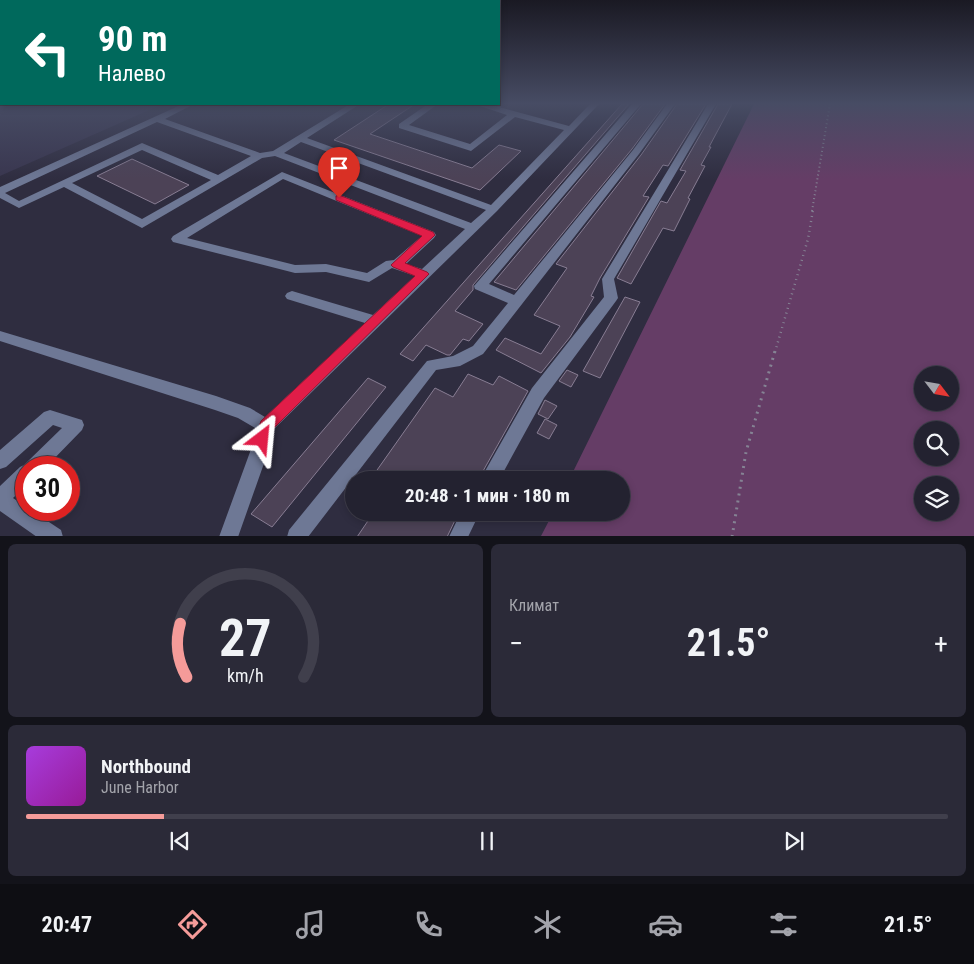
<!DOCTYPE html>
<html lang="ru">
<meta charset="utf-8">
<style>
:root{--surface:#232230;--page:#2b2a38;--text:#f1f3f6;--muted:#a3a4ab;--line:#403f4c;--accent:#f59b99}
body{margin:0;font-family:"Roboto Condensed",sans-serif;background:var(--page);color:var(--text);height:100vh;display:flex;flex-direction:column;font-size:19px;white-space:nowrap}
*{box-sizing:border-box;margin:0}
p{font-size:16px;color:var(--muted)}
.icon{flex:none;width:28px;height:28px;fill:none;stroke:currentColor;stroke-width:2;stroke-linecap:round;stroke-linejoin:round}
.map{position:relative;height:536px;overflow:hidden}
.panel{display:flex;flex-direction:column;gap:8px;padding:8px;background:#13131a;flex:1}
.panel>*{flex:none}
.hud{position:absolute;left:0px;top:0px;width:500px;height:105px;box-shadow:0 2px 8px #0003,0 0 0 1px var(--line);background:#00695c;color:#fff;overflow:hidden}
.needle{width:32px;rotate:121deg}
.fabs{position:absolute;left:914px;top:366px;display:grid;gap:10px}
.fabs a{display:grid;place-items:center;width:45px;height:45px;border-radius:50%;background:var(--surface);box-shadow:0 2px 8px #0003,0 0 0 1px var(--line);font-size:25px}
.speed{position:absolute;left:15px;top:456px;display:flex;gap:10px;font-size:25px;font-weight:700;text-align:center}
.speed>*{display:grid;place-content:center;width:65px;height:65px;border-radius:50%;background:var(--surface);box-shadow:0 2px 8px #0003,0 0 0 1px var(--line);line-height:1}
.speed .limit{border:8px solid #d22;background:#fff;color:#111}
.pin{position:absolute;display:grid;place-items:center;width:42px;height:42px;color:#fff;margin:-51px -21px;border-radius:50% 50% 50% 0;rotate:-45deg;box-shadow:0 0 5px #0007}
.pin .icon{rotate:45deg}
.me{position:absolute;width:55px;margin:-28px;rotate:29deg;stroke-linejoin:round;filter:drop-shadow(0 0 4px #0008)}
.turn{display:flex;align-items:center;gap:18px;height:105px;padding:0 15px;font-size:22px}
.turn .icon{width:65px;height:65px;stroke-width:2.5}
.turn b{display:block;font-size:35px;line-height:42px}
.big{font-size:38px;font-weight:700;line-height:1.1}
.panel .tile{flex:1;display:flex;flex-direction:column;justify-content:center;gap:8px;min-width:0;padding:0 18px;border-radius:8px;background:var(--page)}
.panel .dial{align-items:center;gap:0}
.dial svg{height:130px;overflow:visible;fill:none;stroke:var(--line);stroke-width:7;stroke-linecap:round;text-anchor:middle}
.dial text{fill:var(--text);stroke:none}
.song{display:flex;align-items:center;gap:15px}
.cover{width:60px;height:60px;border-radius:8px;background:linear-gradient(135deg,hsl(280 70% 55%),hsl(300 70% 35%))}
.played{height:5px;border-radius:2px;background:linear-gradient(90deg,var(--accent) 15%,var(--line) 15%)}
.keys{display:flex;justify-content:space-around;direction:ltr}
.heat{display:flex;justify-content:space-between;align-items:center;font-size:28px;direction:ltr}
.panel .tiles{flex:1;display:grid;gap:8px;grid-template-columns:1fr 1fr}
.tile:last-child{grid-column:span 2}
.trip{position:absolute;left:345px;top:471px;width:285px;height:50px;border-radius:25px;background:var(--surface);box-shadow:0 2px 8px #0003,0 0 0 1px var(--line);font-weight:700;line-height:50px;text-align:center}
.tabs{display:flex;height:80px;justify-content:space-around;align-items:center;background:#0e0e13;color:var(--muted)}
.tabs .icon{width:35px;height:35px}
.tabs .active{color:var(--accent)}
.tabs b{font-size:22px;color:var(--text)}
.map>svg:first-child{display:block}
.built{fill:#39364f}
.green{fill:#653d66;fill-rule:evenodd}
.building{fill:#4c4256;stroke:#887d93}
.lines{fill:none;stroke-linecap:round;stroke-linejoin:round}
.path-far2{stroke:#858394;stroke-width:2;stroke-dasharray:1 3;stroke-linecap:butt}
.path-far1{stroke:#858394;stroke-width:2.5;stroke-dasharray:1 4;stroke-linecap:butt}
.path{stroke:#858394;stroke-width:3;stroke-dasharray:2 5;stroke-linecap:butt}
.minor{fill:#6e7895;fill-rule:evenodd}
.route{fill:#e11d48;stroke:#92132f}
</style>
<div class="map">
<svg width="974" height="537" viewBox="0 0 974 537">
<rect width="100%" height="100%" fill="#2f2d40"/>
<path class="built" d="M 0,104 L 163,104 L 0,176 Z"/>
<path class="green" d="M 754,104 L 974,104 L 974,536 L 541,536 L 553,513 L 621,512 L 621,480 L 569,480 ZM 922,375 L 950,375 L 950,402 L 922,402 ZM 922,430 L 950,430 L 950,458 L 922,458 ZM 922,485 L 950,485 L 950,512 L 922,512 Z"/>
<path class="building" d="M 389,104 L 415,104 L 370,134 L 472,168 L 499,145 L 521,151 L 480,190 L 334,140 Z
M 622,104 L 629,104 L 473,285 L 473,290 L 455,311 L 483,324 L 469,341 L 463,339 L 450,355 L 447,355 L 426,345 L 413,361 L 400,354 Z
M 643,104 L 665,104 L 632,149 L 516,290 L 494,282 Z
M 677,104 L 706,104 L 668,166 L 663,165 L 643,196 L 649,197 L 600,278 L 591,296 L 594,297 L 570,337 L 541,373 L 496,350 L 505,338 L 541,354 L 560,326 L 534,315 L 567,268 L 556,264 L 641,155 Z
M 718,104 L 732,104 L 709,147 L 711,147 L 701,165 L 705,166 L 688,198 L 690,199 L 674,231 L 663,228 L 631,284 L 617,278 L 661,201 L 667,203 L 686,171 L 680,170 Z
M 132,159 L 189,185 L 155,204 L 97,176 Z
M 625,297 L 640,302 L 600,378 L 583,371 Z
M 567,370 L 578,375 L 571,387 L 559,381 Z
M 468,374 L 493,385 L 499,376 L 528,391 L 478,480 L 370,480 L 435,388 L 453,397 Z
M 368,378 L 386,387 L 272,527 L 251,514 Z
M 545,400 L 557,406 L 548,419 L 538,414 Z
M 545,419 L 557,425 L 549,439 L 537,433 Z
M 374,512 L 459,512 L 447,537 L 357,537 Z"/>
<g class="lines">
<path class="path-far2" d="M 812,211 L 830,104"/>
<path class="path-far1" d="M 775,352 L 808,239 L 813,210"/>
<path class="path" d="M 732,537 L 746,452 L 775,351"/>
<path class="minor" d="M 183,104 L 194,104 L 165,119 L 260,153 L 273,151 L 350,104 L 360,104 L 307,138 L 491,205 L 564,130 L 515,117 L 471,151 L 399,128 L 399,124 L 428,104 L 438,104 L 409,125 L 470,144 L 507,115 L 474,104 L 488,104 L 569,126 L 590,104 L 599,104 L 497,211 L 273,430 L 268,452 L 238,537 L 219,537 L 250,452 L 257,429 L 238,418 L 215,410 L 0,341 L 0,331 L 216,396 L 250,408 L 265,417 L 365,323 L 287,299 L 285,296 L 287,293 L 292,291 L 373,315 L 415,276 L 392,268 L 369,282 L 326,272 L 295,273 L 173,242 L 171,239 L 173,236 L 282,172 L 434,232 L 436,235 L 434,238 L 406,264 L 422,269 L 465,229 L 275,156 L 262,158 L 142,228 L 64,187 L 19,208 L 0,198 L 0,187 ZM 157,122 L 251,156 L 218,175 L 142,143 L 19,201 L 5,193 ZM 301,142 L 486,210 L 471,223 L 284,153 ZM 142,150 L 211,180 L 142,219 L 72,183 ZM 283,179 L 422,236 L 394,260 L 386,261 L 367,273 L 326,264 L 295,265 L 187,238 Z
M 632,104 L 641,104 L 489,284 L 514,295 L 633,150 L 667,104 L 675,104 L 639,154 L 483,354 L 460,366 L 436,370 L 308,537 L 287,537 L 289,530 L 427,361 L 453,356 L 473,346 L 508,303 L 475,289 L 474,286 Z
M 708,104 L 716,104 L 614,279 L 618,298 L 616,301 L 544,398 L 499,480 L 480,480 L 532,388 L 604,297 L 602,279 Z
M 50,410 L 82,420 L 84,425 L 82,430 L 45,468 L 26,468 L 26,485 L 13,498 L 26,507 L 26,510 L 31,510 L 61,530 L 63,537 L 37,537 L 0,511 L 0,486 L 20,467 L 24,465 L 62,428 L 53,425 L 6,467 L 0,469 L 0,450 L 44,412 Z
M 461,512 L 480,512 L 468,537 L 449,537 Z"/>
</g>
<linearGradient id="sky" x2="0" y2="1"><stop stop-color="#1a1923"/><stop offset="0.58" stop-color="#474c64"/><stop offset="1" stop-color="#474c64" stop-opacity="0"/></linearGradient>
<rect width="974" height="179" fill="url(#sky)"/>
<path class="route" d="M 339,195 L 433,232 L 435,235 L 433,237 L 405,263 L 427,272 L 429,274 L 273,429 L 268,444 L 262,446 L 257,444 L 255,439 L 261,421 L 415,276 L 393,267 L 391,265 L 422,236 L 336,200 L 336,196 Z"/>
</svg>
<div class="fabs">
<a><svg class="needle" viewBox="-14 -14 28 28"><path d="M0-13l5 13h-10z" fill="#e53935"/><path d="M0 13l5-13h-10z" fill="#a3a4ab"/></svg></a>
<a><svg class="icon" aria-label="search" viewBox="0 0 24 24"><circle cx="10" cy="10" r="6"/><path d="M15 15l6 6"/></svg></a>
<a><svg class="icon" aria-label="layers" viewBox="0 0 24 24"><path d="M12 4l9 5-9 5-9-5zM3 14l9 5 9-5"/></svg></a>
</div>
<div class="speed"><div class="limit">30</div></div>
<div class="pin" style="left:339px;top:198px;background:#d93025"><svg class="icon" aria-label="arrive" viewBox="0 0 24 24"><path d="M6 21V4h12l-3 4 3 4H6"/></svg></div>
<svg class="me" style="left:262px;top:439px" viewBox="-20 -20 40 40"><path d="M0-17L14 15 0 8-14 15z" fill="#e11d48" stroke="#fff" stroke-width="4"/></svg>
<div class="trip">20:48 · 1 мин · 180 m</div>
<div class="hud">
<div class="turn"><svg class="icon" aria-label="left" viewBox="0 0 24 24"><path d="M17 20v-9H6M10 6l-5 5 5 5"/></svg><div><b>90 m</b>Налево</div></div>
</div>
</div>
<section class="panel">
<div class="tiles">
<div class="tile dial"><svg viewBox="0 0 100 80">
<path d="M14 69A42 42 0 1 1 86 69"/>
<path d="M14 69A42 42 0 0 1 10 36" stroke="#f59b99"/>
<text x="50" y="56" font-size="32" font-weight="700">27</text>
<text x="50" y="72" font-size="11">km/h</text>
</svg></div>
<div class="tile"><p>Климат</p>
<div class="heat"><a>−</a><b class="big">21.5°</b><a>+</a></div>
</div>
<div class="tile">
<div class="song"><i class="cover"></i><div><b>Northbound</b><p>June Harbor</p></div></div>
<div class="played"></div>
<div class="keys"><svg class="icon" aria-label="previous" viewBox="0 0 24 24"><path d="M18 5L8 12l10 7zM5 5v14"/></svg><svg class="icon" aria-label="pause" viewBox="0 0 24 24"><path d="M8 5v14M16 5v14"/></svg><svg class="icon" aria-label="next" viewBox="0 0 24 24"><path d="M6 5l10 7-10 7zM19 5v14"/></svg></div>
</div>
</div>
</section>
<nav class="tabs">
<b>20:47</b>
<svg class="icon active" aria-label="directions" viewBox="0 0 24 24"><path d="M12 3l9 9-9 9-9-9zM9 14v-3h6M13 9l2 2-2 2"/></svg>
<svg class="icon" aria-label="music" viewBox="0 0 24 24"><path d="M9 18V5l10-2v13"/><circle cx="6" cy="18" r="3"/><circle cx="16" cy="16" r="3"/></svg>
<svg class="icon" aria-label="phone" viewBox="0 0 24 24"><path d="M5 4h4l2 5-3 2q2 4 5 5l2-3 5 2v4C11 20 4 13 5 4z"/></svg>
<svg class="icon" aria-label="climate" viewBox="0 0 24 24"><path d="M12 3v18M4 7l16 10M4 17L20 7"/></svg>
<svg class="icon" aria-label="car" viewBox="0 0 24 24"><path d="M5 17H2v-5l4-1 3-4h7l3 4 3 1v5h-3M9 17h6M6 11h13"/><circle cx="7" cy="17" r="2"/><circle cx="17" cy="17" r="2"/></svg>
<svg class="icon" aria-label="filters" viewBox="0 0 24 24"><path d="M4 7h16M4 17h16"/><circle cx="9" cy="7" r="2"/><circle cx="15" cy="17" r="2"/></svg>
<b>21.5°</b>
</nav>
